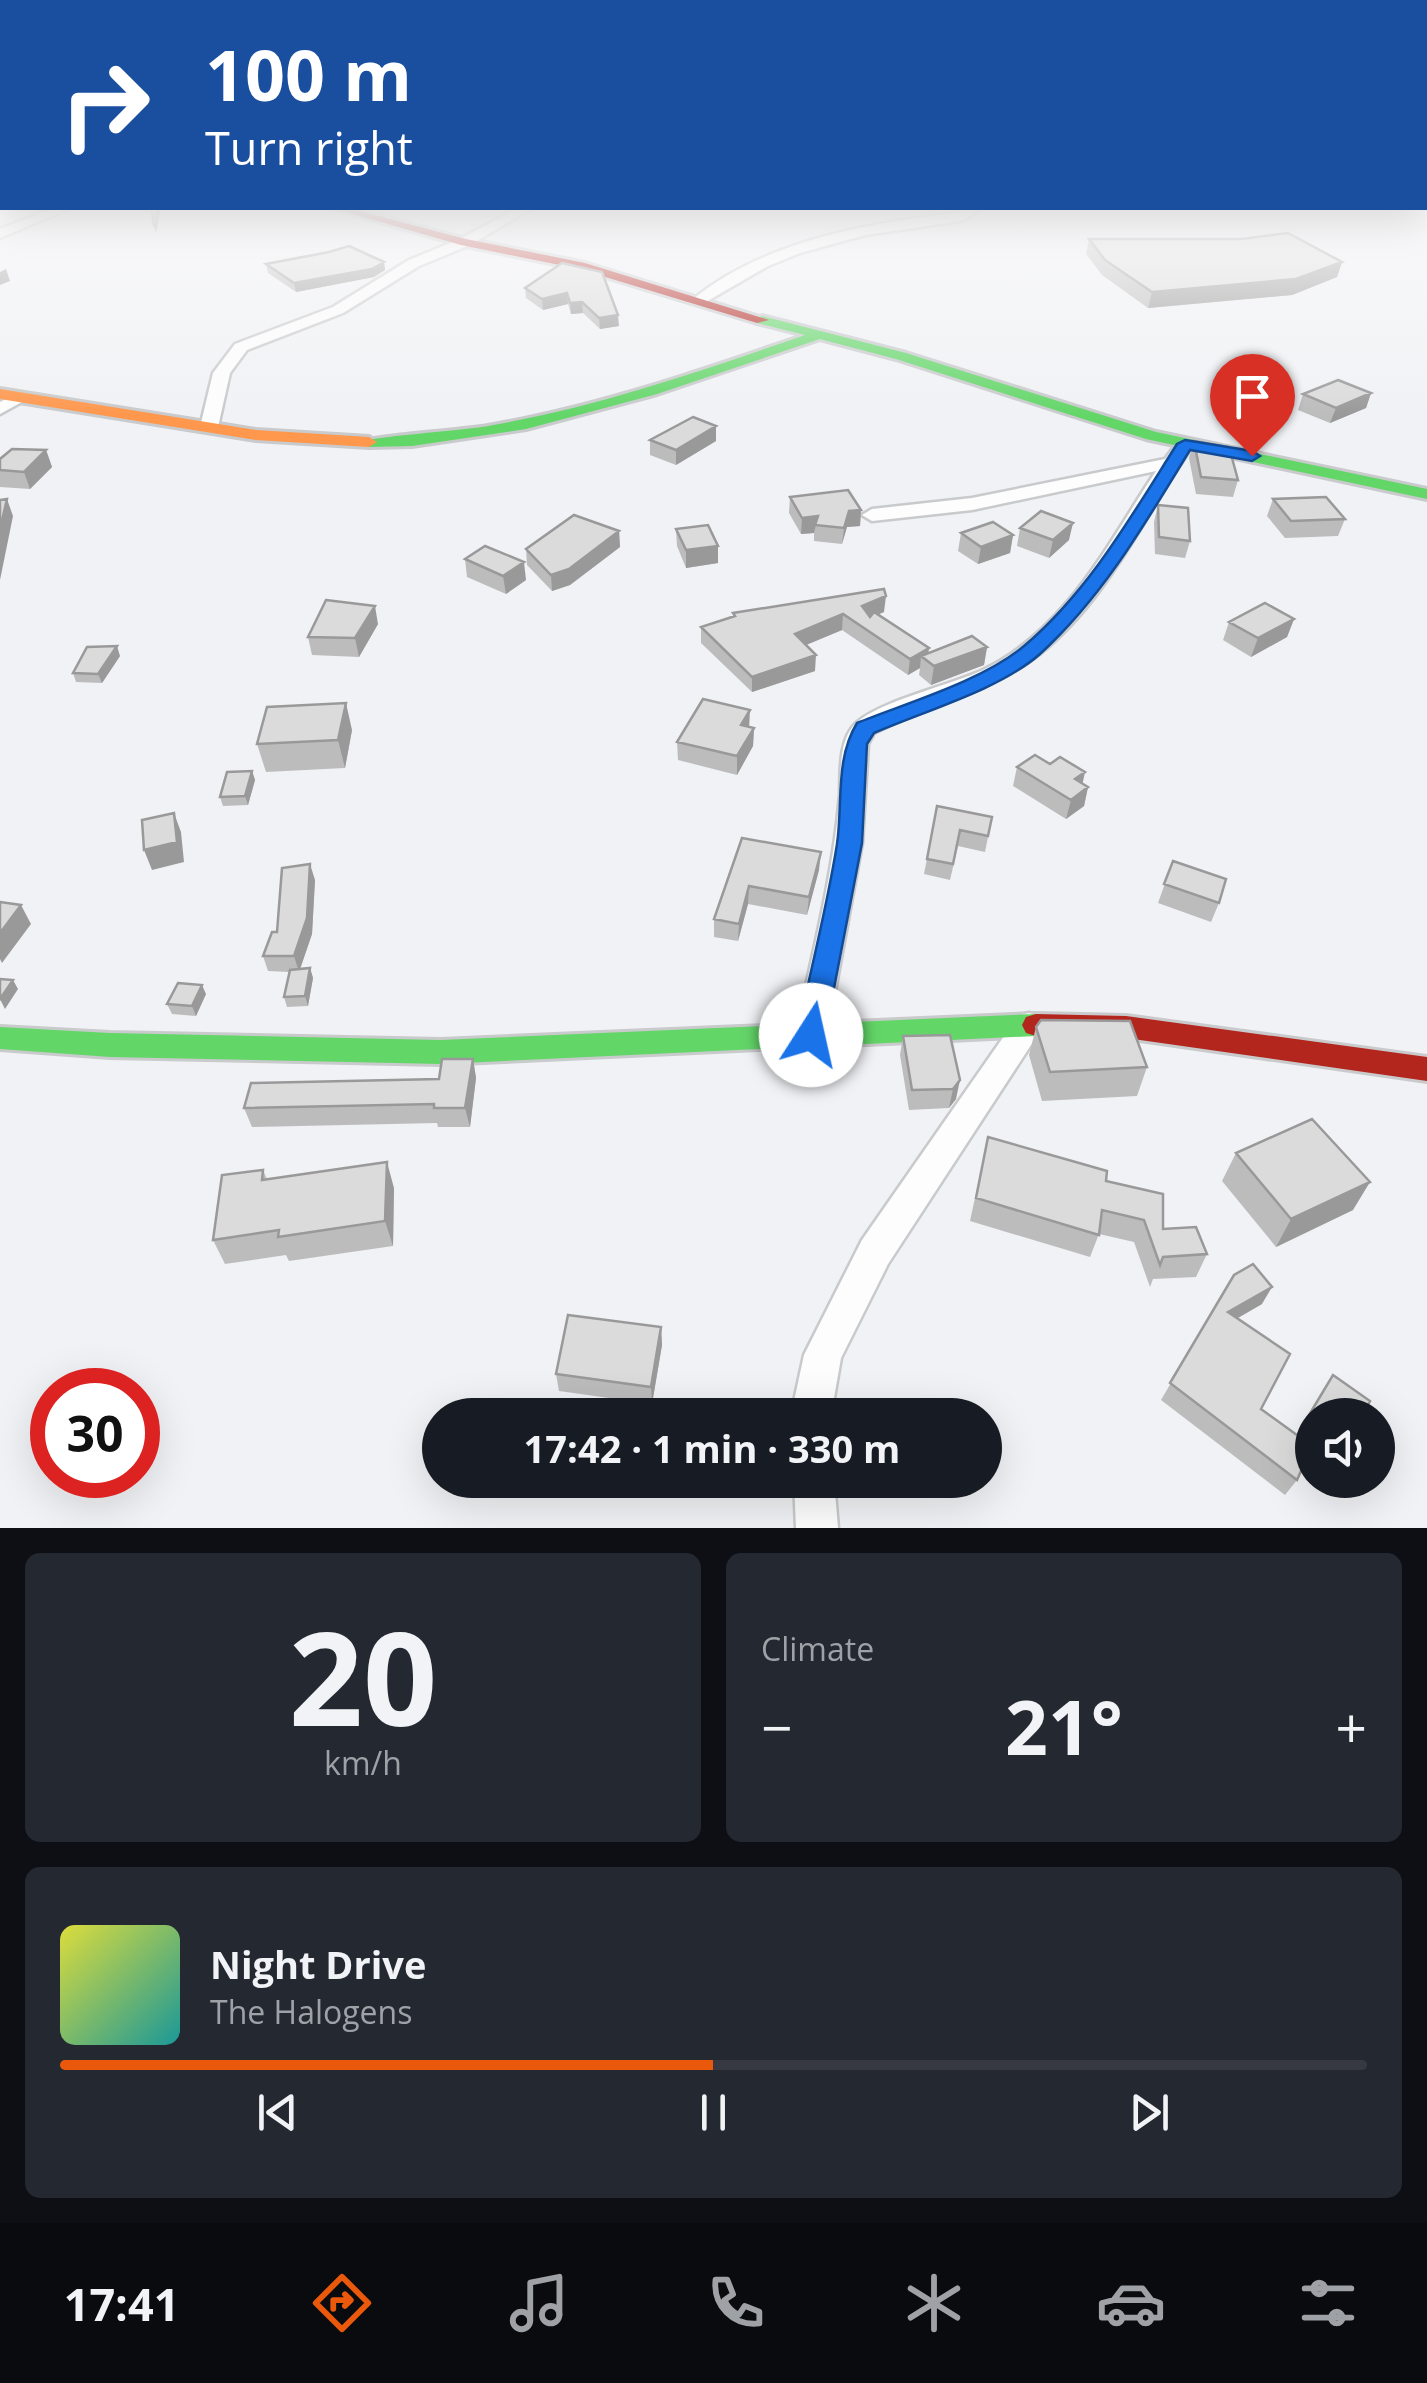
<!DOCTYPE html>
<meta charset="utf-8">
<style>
:root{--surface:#171b24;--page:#242831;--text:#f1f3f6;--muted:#9ea1a6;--line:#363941;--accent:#ea580c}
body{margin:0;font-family:"Open Sans",sans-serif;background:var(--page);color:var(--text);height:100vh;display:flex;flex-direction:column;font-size:38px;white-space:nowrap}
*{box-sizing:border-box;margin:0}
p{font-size:32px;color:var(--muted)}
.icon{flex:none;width:55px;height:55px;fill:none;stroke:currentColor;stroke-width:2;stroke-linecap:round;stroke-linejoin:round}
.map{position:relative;height:1528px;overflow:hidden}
.drawer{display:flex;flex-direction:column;gap:25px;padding:25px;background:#0d0f14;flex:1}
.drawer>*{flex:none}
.top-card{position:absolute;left:0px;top:0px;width:1428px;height:210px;box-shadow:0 10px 40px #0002;background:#1a4fa0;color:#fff;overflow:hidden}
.buttons{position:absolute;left:1295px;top:1398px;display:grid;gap:20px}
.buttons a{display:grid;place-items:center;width:100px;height:100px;border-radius:50%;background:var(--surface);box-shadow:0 10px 40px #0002;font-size:50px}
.speed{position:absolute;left:30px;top:1368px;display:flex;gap:20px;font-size:50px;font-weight:700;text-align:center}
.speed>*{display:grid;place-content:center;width:130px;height:130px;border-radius:50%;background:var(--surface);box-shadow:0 10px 40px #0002;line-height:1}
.speed .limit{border:15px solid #d22;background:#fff;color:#111}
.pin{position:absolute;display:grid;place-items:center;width:85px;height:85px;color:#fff;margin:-102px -42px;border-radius:50% 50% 50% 0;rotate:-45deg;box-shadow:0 0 10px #0007}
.pin .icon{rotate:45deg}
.me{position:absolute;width:110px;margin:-55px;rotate:10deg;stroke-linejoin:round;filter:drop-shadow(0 0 8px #0008)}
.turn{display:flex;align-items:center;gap:35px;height:210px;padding:0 40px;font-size:45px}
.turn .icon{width:130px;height:130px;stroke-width:2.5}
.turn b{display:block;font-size:70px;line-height:85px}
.big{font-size:75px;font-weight:700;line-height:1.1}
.drawer .widget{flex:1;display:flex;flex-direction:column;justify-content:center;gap:15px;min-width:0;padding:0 35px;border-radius:15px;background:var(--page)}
.drawer .dial{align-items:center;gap:0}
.dial b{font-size:130px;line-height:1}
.song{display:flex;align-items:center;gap:30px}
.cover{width:120px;height:120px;border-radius:15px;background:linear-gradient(135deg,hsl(60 70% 55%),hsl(180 70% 35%))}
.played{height:10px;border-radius:5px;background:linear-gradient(90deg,var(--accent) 50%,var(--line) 50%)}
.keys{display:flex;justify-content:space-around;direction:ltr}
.heat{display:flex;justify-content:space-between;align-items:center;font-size:55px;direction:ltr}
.drawer .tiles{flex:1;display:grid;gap:25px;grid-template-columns:1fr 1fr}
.widget:last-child{grid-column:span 2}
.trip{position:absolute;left:422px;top:1398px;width:580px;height:100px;border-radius:50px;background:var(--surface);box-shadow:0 10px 40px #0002;font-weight:700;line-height:100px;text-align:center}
.tab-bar{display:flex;height:160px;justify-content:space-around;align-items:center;background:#090b0e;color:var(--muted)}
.tab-bar .icon{width:70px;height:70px}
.tab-bar .current{color:var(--accent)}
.tab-bar b{font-size:45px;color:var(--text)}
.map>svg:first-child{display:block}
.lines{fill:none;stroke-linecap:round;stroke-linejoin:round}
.street-casing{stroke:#c9cacc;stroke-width:5}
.fast-casing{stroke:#c9cacc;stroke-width:6}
.slow-casing{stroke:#c9cacc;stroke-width:6}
.jam-casing{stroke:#c9cacc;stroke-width:6}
.street{fill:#fdfdfe;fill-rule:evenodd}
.fast{fill:#63d668;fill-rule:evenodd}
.slow{fill:#ff974d;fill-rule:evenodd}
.jam{fill:#b3261e;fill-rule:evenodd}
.wall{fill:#bdbcbd}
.shaded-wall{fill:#9a999a}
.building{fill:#dcdbdc;stroke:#9a999a;stroke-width:2.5}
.route{fill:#1a73e8;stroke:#114b97;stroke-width:2.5}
</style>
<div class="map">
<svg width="1427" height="1528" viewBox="0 0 1427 1528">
<rect width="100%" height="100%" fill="#f1f2f5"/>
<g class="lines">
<g class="street-casing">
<path id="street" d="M 54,208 L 70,208 L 0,238 L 0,229 Z
M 518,208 L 532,208 L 470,245 L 419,266 L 343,313 L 247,350 L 230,373 L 218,427 L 203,431 L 200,427 L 213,373 L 235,344 L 333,307 L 409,260 L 460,239 Z
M 964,208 L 976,208 L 977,212 L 961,221 L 865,235 L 800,253 L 768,266 L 704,303 L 692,300 C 764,241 867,223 958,213 Z
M 15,394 L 29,398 L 0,414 L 0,402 Z
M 1185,439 L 1194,444 C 1141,519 1101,616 1021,667 C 976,696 922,708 874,733 L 868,744 L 862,843 L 827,1035 L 822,1044 L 811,1048 L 800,1044 L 795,1035 C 812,956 833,876 840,795 C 841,773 838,740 856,723 C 880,701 951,685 983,670 C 1066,630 1107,545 1156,471 L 972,510 L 872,521 L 862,515 L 872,509 L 972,498 L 1165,459 L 1179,440 Z
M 1029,1013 L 1040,1016 L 1044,1025 L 888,1264 L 841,1358 L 831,1415 L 791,1415 L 804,1355 L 862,1240 L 1018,1016 Z
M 794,1480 L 834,1480 L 838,1528 L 796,1528 Z"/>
</g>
<g class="fast-casing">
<path id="fast" d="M 762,316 L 906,353 L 1156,432 L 1427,489 L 1427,499 L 1146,439 L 896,359 L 820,339 L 657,394 L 526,429 L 412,446 L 369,447 L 361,442 C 367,437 469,430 488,426 C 597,407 701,371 805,335 L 757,323 L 755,320 Z
M 1036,1014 L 1046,1017 L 1050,1025 L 1046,1033 L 1036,1036 L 441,1064 L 110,1057 L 0,1049 L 0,1027 L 110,1033 L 441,1040 Z"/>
</g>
<g class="slow-casing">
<path id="slow" d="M 0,389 L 256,430 L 369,437 L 377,442 L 369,447 L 256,440 L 0,399 Z"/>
</g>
<g class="jam-casing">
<path id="jam" d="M 332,208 L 348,208 L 466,239 L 585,263 L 769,320 L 757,323 L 579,269 L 461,245 Z
M 1036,1014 L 1126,1016 L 1427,1057 L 1427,1081 L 1126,1038 L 1036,1036 L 1026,1033 L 1022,1025 L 1026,1017 Z"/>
</g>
<use href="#street" class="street"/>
<use href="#fast" class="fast"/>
<use href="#slow" class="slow"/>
<use href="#jam" class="jam"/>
</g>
<path class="wall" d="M 1089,239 L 1342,262 L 1337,277 L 1292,295 L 1148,308 L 1102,275 L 1086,254 Z
M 384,262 L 385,270 L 374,277 L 296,292 L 268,273 L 266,264 Z
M 562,263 L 619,326 L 600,329 L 583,313 L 571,314 L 568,304 L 543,310 L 526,298 L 525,288 Z
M 1371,393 L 1366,408 L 1330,423 L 1298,410 L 1303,394 Z
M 650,440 L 716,441 L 676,465 L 650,455 Z
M 1194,441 L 1238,480 L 1233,497 L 1196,494 L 1189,458 Z
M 46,450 L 52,467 L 30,489 L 0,487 L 0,459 Z
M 790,497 L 861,510 L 860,526 L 847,527 L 842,544 L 814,541 L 814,533 L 801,534 L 789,513 Z
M 1273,499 L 1345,519 L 1338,536 L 1285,538 L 1267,516 Z
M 1158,505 L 1190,541 L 1185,558 L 1155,554 L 1154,522 Z
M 1020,528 L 1069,540 L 1049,558 L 1017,546 Z
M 676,529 L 718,546 L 718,563 L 686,568 L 677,546 Z
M 619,531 L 620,547 L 570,585 L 552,591 L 527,565 L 526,549 Z
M 961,533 L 1013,535 L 1010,553 L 978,564 L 958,551 Z
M 465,559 L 526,580 L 506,594 L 467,577 Z
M 884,612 L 877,615 L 929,648 L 928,654 L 987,647 L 984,665 L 931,685 L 919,675 L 920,668 L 908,675 L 842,630 L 806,645 L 815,671 L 752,692 L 701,643 L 701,627 L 733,616 L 733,613 Z
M 1294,619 L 1287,637 L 1251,657 L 1223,640 L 1229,622 Z
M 378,624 L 359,657 L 312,655 L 308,637 Z
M 120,656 L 102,683 L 76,682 L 73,673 Z
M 749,727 L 754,728 L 753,746 L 737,775 L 678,760 L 677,742 Z
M 352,730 L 345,768 L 266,772 L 257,744 Z
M 1017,767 L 1083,784 L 1088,787 L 1084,806 L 1066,819 L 1013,786 Z
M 252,771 L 255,780 L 248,805 L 223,806 L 220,797 Z
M 937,806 L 992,817 L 985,852 L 958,846 L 950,880 L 924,874 Z
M 742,838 L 819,870 L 807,915 L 748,904 L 738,941 L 714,937 L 714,919 Z
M 1173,861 L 1219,903 L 1211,922 L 1158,903 Z
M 315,880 L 312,934 L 300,969 L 310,968 L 313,978 L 308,1006 L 287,1007 L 284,997 L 289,972 L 268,971 L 263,956 Z
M 206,994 L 196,1016 L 172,1014 L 167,1004 Z
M 1036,1027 L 1147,1067 L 1137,1096 L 1042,1101 L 1029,1055 Z
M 950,1035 L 956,1099 L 949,1108 L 909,1110 L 900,1055 L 903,1036 Z
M 473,1059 L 476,1078 L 470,1127 L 438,1127 L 437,1123 L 252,1127 L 244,1108 L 439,1079 Z
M 988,1137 L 1106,1181 L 1163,1229 L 1207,1254 L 1196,1277 L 1153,1279 L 1150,1287 L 1134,1242 L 1099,1234 L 1090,1257 L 970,1221 Z
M 1236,1153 L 1353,1210 L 1276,1247 L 1222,1181 Z
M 263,1170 L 267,1179 L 394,1188 L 393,1246 L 289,1261 L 286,1255 L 225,1264 L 213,1240 Z
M 1234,1275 L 1262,1304 L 1237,1318 L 1261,1409 L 1296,1435 L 1333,1375 L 1312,1415 L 1312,1458 L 1308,1455 L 1297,1480 L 1285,1495 L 1161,1400 Z
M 661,1327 L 662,1345 L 652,1404 L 559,1391 L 556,1374 Z"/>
<path class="shaded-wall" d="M 158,208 L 161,208 L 156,233 L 154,226 Z
M 384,262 L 385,270 L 374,277 L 296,292 L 294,283 Z
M 1342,262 L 1337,277 L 1292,295 L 1148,308 L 1152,292 Z
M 6,269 L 10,281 L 0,285 L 0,272 Z
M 567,293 L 568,304 L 543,310 L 542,299 Z
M 582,302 L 583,313 L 571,314 L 570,303 Z
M 618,315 L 619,326 L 600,329 L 599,318 Z
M 1371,393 L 1366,408 L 1330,423 L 1336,408 Z
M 716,426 L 716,441 L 676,465 L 676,450 Z
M 46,450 L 52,467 L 30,489 L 24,472 Z
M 7,499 L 13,516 L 0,580 L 0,529 Z
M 861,510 L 860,526 L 847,527 L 842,544 L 844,528 L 849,511 Z
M 818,516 L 814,533 L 801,534 L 802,518 Z
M 1073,523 L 1069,540 L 1049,558 L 1053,540 Z
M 619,531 L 620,547 L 570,585 L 552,591 L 551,575 Z
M 1013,535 L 1010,553 L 978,564 L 981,547 Z
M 718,546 L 718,563 L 686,568 L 686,550 Z
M 524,562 L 526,580 L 506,594 L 503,576 Z
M 886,596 L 884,612 L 860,622 L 862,606 Z
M 375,606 L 378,624 L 359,657 L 355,638 Z
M 843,614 L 842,630 L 794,650 L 795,634 Z
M 1294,619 L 1287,637 L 1251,657 L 1258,638 Z
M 117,646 L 120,656 L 102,683 L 98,674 Z
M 987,647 L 984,665 L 931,685 L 934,666 Z
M 929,648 L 927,661 L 921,656 L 920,668 L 908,675 L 910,659 Z
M 816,655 L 815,671 L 752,692 L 752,677 Z
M 346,703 L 352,730 L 345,768 L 338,740 Z
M 750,710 L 749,729 L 741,725 Z
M 754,728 L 753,746 L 737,775 L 737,756 Z
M 252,771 L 255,780 L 248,805 L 245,796 Z
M 1085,772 L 1081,791 L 1075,779 Z
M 1088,787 L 1084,806 L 1066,819 L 1071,800 Z
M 174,813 L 181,832 L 184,862 L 152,870 L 144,850 Z
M 821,852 L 819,870 L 807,915 L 809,897 Z
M 310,864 L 315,880 L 312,934 L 299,972 L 294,956 Z
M 749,886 L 748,904 L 738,941 L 739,924 Z
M 21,905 L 31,924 L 2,963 L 0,959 L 0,933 Z
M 310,968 L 313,978 L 308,1006 L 305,996 Z
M 13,980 L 18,989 L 5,1009 L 0,999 Z
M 202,985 L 206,994 L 196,1016 L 192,1006 Z
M 473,1059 L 476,1078 L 470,1127 L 465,1108 Z
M 960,1080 L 956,1099 L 949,1108 L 953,1089 Z
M 387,1162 L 394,1188 L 393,1246 L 385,1221 Z
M 1370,1182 L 1353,1210 L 1276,1247 L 1291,1219 Z
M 1272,1287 L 1262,1304 L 1219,1329 L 1228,1312 Z
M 661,1327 L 662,1345 L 652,1404 L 651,1387 Z"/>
<path class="building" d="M 151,208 L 158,208 L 154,226 Z
M 1288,233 L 1342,262 L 1296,279 L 1152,292 L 1105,260 L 1089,239 L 1242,239 Z
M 349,246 L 384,262 L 372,269 L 294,283 L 266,264 L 329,252 Z
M 562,263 L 602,272 L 618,315 L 599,318 L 582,302 L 570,303 L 567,293 L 542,299 L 525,288 Z
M 1338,380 L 1371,393 L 1336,408 L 1303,394 Z
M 693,417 L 716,426 L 676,450 L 650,440 Z
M 1194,441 L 1229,447 L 1238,480 L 1201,477 Z
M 12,449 L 46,450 L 24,472 L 0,470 L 0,459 Z
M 848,490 L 861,510 L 849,511 L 844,528 L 815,525 L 818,516 L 802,518 L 790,497 Z
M 1326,497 L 1345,519 L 1291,521 L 1273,499 Z
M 7,499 L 0,529 L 0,500 Z
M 1158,505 L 1188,508 L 1190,541 L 1159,537 Z
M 1041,511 L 1073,523 L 1053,540 L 1020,528 Z
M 574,515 L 619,531 L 569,569 L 551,575 L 526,549 Z
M 993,522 L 1013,535 L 981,547 L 961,533 Z
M 708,525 L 718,546 L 686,550 L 676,529 Z
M 485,546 L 524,562 L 503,576 L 465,559 Z
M 884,589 L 886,596 L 862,606 L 870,617 L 874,612 L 929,648 L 910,659 L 843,614 L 795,634 L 816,655 L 752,677 L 701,627 L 735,616 L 733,613 Z
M 326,600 L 375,606 L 355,638 L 308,637 Z
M 1265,603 L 1294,619 L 1258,638 L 1229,622 Z
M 972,636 L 987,647 L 934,666 L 921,656 Z
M 117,646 L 98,674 L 73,673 L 87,647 Z
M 703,699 L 750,710 L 741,725 L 754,728 L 737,756 L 677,742 Z
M 346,703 L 338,740 L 257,744 L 267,707 Z
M 1035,755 L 1050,764 L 1060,757 L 1085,772 L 1075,779 L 1088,787 L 1071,800 L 1017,767 Z
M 252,771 L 245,796 L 220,797 L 227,772 Z
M 937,806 L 992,817 L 988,836 L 960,830 L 953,864 L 927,859 Z
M 174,813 L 177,842 L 144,850 L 142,820 Z
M 742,838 L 821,852 L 809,897 L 749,886 L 739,924 L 714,919 Z
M 1173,861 L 1226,879 L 1219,903 L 1164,884 Z
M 310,864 L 307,918 L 294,956 L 263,956 L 272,932 L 277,932 L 282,868 Z
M 0,902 L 21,905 L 0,933 Z
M 310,968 L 305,996 L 284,997 L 290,970 Z
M 0,979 L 13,980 L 0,999 Z
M 178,983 L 202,985 L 192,1006 L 167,1004 Z
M 1041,1020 L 1130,1021 L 1147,1067 L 1050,1072 L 1036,1027 Z
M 950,1035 L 960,1080 L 953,1089 L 912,1090 L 903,1036 Z
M 442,1059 L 473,1059 L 465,1108 L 434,1108 L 434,1104 L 244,1108 L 251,1083 L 439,1079 Z
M 1312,1119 L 1370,1182 L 1291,1219 L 1236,1153 Z
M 988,1137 L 1107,1171 L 1106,1181 L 1163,1194 L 1163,1229 L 1196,1227 L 1207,1254 L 1163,1257 L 1160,1265 L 1144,1220 L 1102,1210 L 1099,1235 L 976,1198 Z
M 387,1162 L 385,1221 L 278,1237 L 279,1230 L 213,1240 L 222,1175 L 263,1170 L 262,1180 Z
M 1253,1264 L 1272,1287 L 1228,1312 L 1290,1354 L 1261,1409 L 1312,1446 L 1297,1480 L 1170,1383 L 1234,1275 Z
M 568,1315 L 661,1327 L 651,1387 L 556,1374 Z
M 1333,1375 L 1370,1401 L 1362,1415 L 1312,1415 L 1312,1432 L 1303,1425 Z"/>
<linearGradient id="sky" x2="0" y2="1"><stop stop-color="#89c1e6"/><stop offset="0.49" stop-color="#f9f9fa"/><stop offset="1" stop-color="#f9f9fa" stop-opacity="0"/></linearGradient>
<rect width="1427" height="416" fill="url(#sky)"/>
<path class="route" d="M 1185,440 L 1252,451 L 1260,456 L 1252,461 L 1190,450 C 1146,522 1103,597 1040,654 C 999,690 924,711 874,733 L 867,744 L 862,843 L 825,1035 L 821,1043 L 811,1046 L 801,1043 L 797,1035 C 810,972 827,908 837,844 C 843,803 835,759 857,723 C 909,702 982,681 1024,646 C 1089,591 1132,515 1177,444 Z"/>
</svg>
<div class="buttons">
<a><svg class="icon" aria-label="sound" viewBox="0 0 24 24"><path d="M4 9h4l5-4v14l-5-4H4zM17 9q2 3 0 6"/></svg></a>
</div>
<div class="speed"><div class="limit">30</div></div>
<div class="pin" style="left:1252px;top:456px;background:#d93025"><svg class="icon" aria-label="arrive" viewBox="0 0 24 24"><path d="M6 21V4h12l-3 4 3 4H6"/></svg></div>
<svg class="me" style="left:811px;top:1035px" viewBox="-20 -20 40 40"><circle r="19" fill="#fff"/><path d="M0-13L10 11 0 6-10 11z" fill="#1a73e8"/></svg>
<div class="trip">17:42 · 1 min · 330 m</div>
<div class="top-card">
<div class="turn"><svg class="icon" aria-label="right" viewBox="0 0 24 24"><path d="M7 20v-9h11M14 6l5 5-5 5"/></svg><div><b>100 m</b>Turn right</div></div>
</div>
</div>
<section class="drawer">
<div class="tiles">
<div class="widget dial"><b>20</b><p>km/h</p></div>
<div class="widget"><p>Climate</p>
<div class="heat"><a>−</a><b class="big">21°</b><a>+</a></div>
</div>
<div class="widget">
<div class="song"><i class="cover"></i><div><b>Night Drive</b><p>The Halogens</p></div></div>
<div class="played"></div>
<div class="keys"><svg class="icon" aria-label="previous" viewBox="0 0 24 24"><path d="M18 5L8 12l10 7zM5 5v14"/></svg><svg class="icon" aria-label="pause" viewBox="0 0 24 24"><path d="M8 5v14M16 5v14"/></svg><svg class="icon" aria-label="next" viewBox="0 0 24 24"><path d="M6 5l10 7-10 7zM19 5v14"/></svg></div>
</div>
</div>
</section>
<nav class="tab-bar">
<b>17:41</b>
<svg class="icon current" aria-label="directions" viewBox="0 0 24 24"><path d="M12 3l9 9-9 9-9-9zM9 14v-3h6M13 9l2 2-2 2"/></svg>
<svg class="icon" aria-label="music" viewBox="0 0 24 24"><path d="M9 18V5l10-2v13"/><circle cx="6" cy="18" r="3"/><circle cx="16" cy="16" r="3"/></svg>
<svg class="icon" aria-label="phone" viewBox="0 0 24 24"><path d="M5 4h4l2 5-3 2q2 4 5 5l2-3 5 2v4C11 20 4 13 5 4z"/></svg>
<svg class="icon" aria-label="climate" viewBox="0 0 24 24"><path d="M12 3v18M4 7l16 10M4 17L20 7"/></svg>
<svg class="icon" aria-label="car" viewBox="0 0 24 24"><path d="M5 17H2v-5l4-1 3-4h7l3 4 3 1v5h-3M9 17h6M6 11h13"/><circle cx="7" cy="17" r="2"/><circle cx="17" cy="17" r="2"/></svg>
<svg class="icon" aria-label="filters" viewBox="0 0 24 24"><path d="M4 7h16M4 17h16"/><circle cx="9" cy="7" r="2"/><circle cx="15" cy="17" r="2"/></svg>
</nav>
